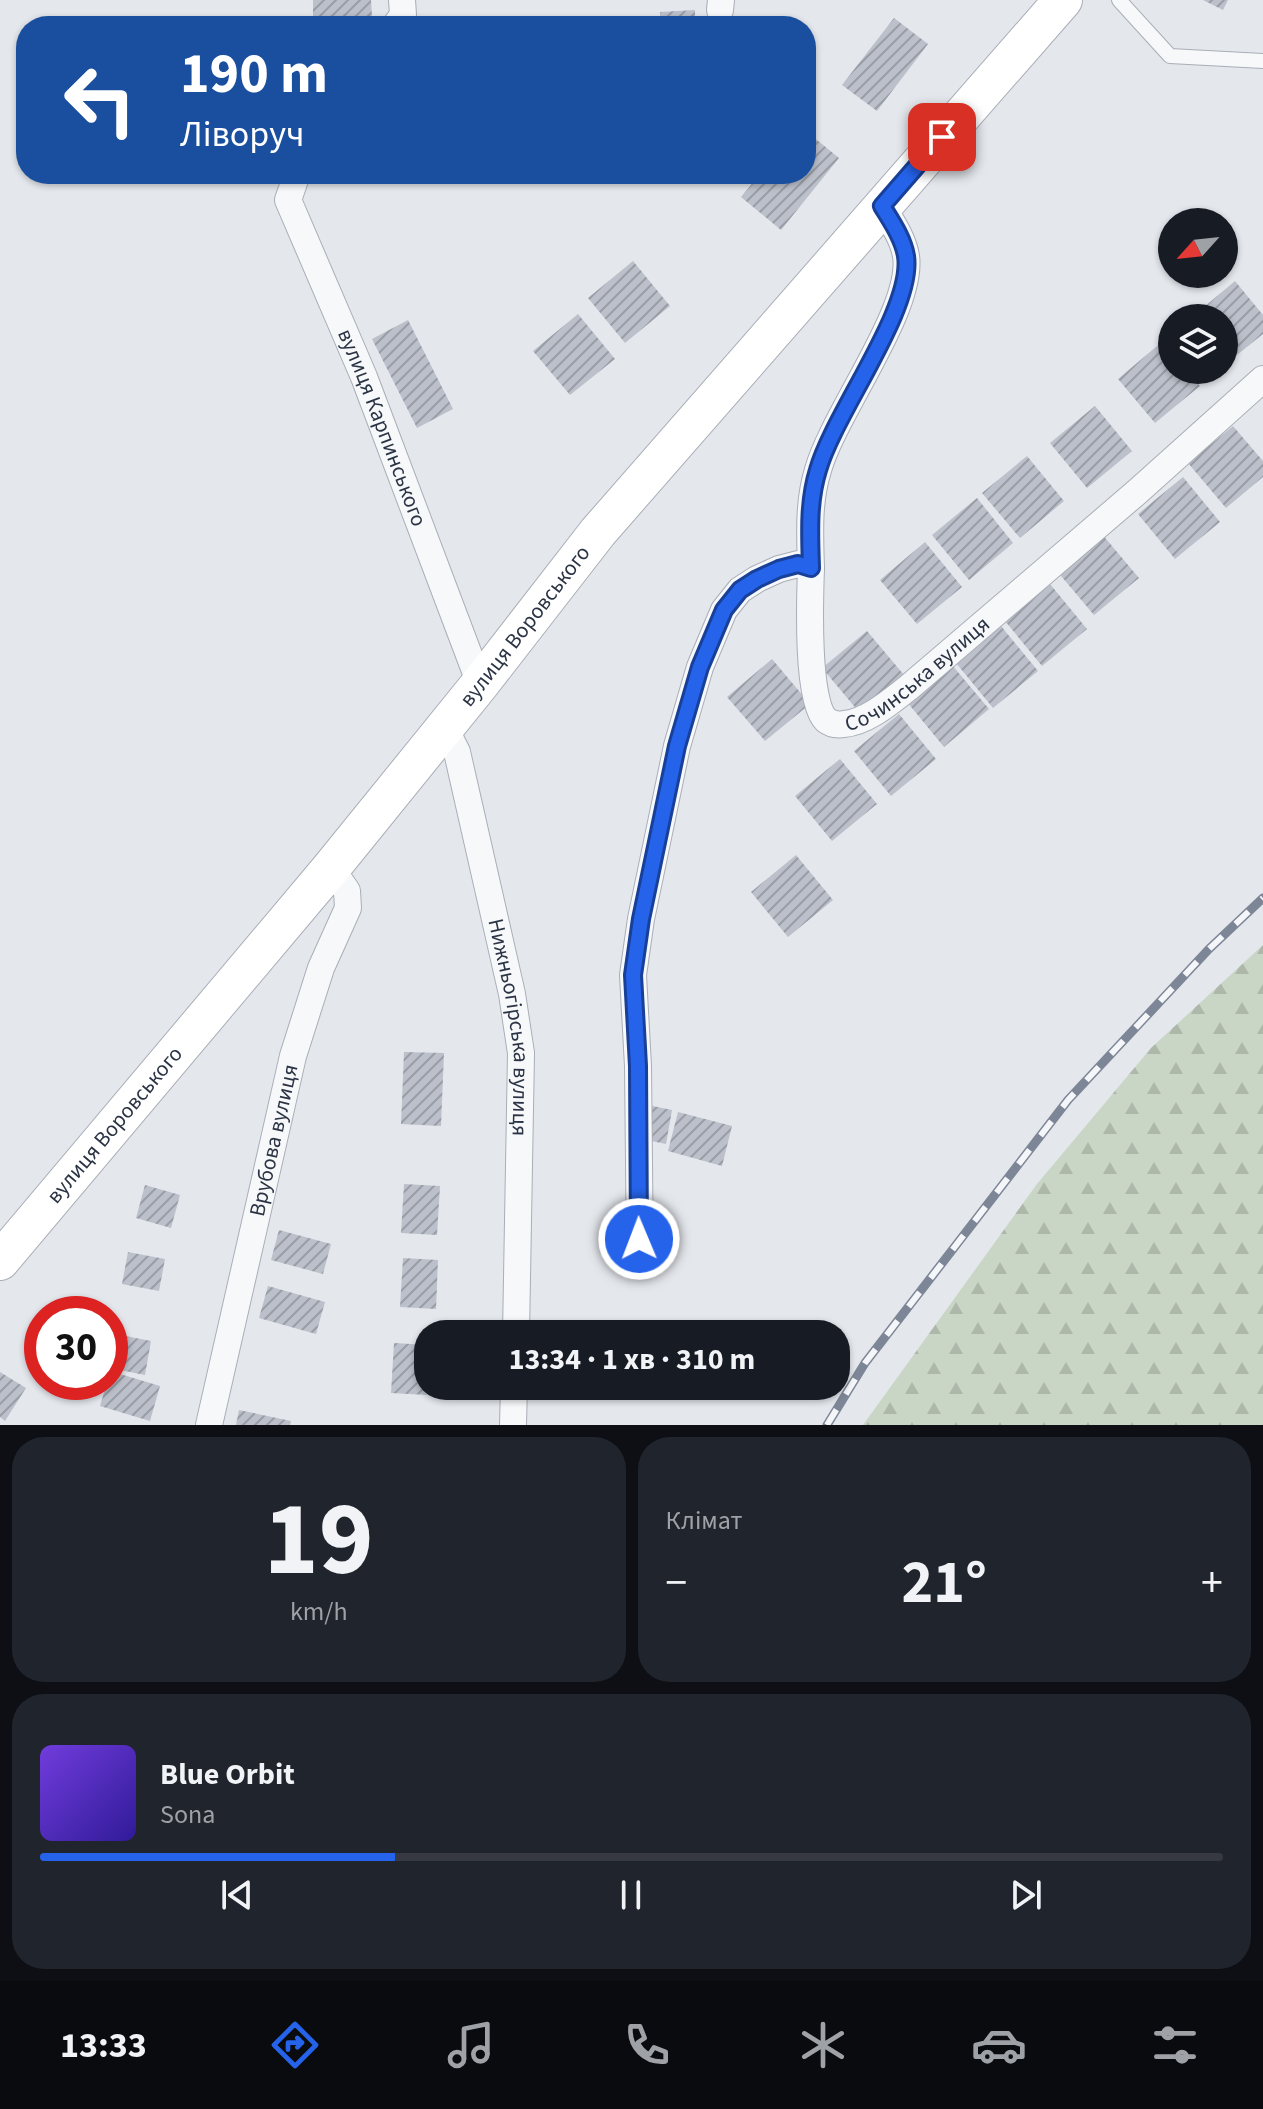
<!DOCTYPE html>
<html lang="uk">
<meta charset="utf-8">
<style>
:root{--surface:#171b24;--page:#20242c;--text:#f1f3f6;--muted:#9ea1a6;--line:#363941;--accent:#2563eb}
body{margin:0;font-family:"Source Sans 3",sans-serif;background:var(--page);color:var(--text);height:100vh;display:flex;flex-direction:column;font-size:30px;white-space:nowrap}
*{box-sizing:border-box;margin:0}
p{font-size:26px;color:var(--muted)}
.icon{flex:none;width:44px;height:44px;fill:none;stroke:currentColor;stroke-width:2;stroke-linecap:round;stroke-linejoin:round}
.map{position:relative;height:1425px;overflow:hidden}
.panel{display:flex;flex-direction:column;gap:12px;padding:12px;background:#0d0f14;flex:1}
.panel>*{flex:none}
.hud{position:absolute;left:16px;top:16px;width:800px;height:168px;border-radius:32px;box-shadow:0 2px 6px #0004;background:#1a4fa0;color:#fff;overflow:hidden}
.needle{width:52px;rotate:243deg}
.buttons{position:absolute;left:1158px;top:208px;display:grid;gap:16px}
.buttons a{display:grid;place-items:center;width:80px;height:80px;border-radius:50%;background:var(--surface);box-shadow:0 2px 6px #0004;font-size:40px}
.speed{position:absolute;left:24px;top:1296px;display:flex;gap:16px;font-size:40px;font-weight:700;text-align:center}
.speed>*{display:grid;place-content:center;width:104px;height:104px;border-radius:50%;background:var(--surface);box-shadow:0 2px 6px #0004;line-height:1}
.speed .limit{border:12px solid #d22;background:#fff;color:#111}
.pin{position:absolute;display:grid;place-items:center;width:68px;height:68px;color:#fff;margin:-34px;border-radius:16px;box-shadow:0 4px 12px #0006}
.me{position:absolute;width:88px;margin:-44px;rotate:359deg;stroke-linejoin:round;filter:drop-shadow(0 0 6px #0008)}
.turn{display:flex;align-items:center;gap:28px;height:168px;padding:0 32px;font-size:36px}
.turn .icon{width:104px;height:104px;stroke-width:2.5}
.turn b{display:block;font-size:56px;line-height:68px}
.big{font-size:60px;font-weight:700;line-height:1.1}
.panel .widget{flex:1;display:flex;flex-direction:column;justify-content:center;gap:12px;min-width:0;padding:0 28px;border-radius:32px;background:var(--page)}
.panel .dial{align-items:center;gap:0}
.dial b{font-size:104px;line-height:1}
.song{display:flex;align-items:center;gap:24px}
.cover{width:96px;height:96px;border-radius:12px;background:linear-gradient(135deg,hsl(260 70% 55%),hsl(250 70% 35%))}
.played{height:8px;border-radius:4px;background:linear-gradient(90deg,var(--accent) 30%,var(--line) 30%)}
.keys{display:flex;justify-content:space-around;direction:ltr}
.heat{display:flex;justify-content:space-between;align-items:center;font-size:44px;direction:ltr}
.panel .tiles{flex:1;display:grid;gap:12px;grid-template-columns:1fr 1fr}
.widget:last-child{grid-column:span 2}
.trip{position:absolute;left:414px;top:1320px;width:436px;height:80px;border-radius:32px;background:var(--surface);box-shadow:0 2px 6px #0004;font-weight:700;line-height:80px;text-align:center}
.menu{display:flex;height:128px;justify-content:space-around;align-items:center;background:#090b0e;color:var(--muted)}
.menu .icon{width:56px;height:56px}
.menu .on{color:var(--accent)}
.menu b{font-size:36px;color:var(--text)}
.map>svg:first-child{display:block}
.forest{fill:url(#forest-firs)}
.building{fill:url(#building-hatch)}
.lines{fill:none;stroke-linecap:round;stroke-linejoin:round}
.lane-casing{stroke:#a9aeb7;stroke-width:16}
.street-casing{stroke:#a9aeb7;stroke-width:28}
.secondary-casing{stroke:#a9aeb7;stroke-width:40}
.lane{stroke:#f7f8fa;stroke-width:14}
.street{stroke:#f7f8fa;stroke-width:26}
.secondary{stroke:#fff;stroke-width:38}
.rail-casing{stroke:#7d8696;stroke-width:9}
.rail{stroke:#f4f6f9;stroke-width:6;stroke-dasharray:18;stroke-linecap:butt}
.route-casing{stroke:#184099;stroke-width:20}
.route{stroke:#2563eb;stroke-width:14}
.labels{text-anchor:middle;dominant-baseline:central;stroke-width:6;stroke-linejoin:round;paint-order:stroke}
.street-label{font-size:22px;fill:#2b3445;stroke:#f4f6f9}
</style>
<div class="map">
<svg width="1263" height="1425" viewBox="0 0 1263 1425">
<defs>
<pattern id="forest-firs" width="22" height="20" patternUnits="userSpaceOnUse" patternTransform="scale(2)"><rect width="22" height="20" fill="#c9d6c5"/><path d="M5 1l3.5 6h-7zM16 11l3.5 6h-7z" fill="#adb8ab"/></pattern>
<pattern id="building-hatch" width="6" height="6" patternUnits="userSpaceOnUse" patternTransform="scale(2)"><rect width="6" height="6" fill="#bbc0ca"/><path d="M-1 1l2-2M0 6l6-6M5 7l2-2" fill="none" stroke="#989da6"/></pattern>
</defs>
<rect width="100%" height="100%" fill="#e4e7ec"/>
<path class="forest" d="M 1263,945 L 1263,1425 L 863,1425 L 1037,1184 L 1151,1048 Z"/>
<path class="building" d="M 313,0 L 371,0 L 372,16 L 313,18 Z
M 1203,0 L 1228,0 L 1223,10 Z
M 695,10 L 695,26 L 660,26 L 660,12 Z
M 894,18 L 928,44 L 877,111 L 842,85 Z
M 806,131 L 839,158 L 781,230 L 741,197 L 760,174 L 806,174 Z
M 633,261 L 670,306 L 625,343 L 588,298 Z
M 1235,281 L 1263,315 L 1263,334 L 1227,363 L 1224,359 L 1224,318 L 1191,318 Z
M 578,314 L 615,359 L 570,395 L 533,351 Z
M 408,320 L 453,409 L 417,428 L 372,339 Z
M 1163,341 L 1172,352 L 1172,370 L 1186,370 L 1200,386 L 1155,423 L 1118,379 Z
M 1095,406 L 1132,451 L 1087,488 L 1050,443 Z
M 1233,426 L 1263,461 L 1263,477 L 1226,508 L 1188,463 Z
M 1027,456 L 1064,501 L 1020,538 L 982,493 Z
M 1183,477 L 1220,522 L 1175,559 L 1138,514 Z
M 977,498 L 1013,543 L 969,580 L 932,535 Z
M 1101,533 L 1139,578 L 1094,615 L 1056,570 Z
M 925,542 L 962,587 L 917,624 L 880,580 Z
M 1050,584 L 1087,629 L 1042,666 L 1005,621 Z
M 1001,626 L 1038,671 L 993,708 L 956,663 Z
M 867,631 L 904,675 L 859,712 L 822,668 Z
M 772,659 L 810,704 L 765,741 L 727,697 Z
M 952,665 L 989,709 L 944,747 L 907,702 Z
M 899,714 L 936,759 L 891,796 L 854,751 Z
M 840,759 L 877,804 L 832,841 L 795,796 Z
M 796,855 L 833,900 L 788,937 L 751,892 Z
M 404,1052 L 444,1053 L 441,1126 L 401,1124 Z
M 648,1105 L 672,1110 L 666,1144 L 642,1139 Z
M 678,1112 L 732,1126 L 722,1166 L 668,1151 Z
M 404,1184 L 440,1186 L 437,1235 L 401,1233 Z
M 145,1185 L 180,1195 L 171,1228 L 136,1218 Z
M 279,1230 L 331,1244 L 323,1274 L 271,1260 Z
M 128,1252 L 165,1259 L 159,1291 L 122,1284 Z
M 403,1258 L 438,1260 L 436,1309 L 400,1307 Z
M 268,1286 L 325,1302 L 316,1334 L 259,1318 Z
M 110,1333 L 151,1341 L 145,1375 L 110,1368 Z
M 394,1343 L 428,1345 L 427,1395 L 391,1393 Z
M 110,1371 L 160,1386 L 150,1421 L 100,1406 L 107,1382 L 110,1382 Z
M 0,1372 L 26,1388 L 5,1421 L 0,1417 Z
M 239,1410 L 291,1421 L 290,1425 L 236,1425 Z"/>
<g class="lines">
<g class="lane-casing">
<path id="lane" d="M 1119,0 L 1170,56 L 1263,61"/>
</g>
<g class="street-casing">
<g id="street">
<path d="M 720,10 L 721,0"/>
<path d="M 395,26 L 403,15 L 402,0"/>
<path id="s1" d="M 297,174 L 288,200 L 364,377 L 480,684"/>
<path d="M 811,568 C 810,535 808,502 818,470 C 834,413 914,309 906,256 C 903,238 891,221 882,206"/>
<path id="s2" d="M 445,728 L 457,752 L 512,994 L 521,1053 L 516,1334"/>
<path id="s3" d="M 640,1261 L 638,1066 L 633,975 L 641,919 L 677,746 L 700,667 L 724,610 L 740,590 L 757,579 L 779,569 L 798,564 L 811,568 C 810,596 806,702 826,720 C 831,724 838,725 844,724 C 867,722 890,702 908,688 L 1137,492 L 1263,379"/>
<path id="s4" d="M 209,1425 L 293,1056 L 321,968 L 348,908 L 347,891 L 331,868"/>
<path d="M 513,1425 L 514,1386"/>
</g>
</g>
<g class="secondary-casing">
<g id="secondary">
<path id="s5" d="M 0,1261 L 331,868 L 480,684 L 598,532 L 1063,0"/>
</g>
</g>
<use href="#lane" class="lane"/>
<use href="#street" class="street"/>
<use href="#secondary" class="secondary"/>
<g class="rail-casing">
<path id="rail" d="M 827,1425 L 865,1363 L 1068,1100 L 1209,949 L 1263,898"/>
</g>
<use href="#rail" class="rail"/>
</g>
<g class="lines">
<g class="route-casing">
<path id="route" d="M 639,1239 L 638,1066 L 633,975 L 641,919 L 677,746 L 700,667 L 724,610 L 740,590 L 757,579 L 779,569 L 798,564 L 811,568 C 810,535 808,502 818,470 C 834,413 914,309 906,256 C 903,238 891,221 882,206 L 942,137"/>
</g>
<use href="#route" class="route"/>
</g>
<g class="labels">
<g class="street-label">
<text stroke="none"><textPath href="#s1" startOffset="274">вулиця Карпинського</textPath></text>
<text stroke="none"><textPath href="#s5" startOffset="824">вулиця Воровського</textPath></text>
<text stroke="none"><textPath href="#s3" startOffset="1030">Сочинська вулиця</textPath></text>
<text stroke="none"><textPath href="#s2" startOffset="308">Нижньогірська вулиця</textPath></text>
<text stroke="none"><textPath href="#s5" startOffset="178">вулиця Воровського</textPath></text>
<text stroke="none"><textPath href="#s4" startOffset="292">Врубова вулиця</textPath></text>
</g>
</g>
</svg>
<div class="buttons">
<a><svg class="needle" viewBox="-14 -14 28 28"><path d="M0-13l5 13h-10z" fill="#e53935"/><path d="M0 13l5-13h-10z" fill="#9ea1a6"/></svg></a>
<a><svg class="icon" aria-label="layers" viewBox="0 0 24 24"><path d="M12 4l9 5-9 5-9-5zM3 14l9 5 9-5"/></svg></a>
</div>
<div class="speed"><div class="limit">30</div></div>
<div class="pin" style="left:942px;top:137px;background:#d93025"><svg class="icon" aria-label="arrive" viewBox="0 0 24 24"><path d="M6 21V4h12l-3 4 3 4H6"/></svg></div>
<svg class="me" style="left:639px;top:1239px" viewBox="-20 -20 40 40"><circle r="17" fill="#2563eb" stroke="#fff" stroke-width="3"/><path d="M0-11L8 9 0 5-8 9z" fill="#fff"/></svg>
<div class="trip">13:34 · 1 хв · 310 m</div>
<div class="hud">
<div class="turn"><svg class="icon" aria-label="left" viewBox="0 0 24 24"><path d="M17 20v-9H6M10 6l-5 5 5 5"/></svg><div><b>190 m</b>Ліворуч</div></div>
</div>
</div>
<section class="panel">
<div class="tiles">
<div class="widget dial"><b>19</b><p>km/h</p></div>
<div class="widget"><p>Клімат</p>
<div class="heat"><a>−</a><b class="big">21°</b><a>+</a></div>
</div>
<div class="widget">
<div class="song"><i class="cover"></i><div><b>Blue Orbit</b><p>Sona</p></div></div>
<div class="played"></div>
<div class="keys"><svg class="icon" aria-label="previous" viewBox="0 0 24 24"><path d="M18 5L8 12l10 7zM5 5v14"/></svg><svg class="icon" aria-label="pause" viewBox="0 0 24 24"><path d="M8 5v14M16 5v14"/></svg><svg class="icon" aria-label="next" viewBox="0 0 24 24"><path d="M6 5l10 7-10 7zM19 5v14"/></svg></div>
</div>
</div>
</section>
<nav class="menu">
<b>13:33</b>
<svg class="icon on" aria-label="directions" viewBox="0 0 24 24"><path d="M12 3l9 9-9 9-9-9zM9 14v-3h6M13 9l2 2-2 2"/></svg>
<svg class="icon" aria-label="music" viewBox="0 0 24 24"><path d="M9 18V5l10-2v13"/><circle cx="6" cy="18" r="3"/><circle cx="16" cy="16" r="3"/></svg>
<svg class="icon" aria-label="phone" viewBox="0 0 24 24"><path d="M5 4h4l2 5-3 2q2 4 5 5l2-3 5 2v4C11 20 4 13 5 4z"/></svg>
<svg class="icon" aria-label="climate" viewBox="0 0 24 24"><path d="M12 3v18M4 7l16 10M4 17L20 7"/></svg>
<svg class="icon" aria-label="car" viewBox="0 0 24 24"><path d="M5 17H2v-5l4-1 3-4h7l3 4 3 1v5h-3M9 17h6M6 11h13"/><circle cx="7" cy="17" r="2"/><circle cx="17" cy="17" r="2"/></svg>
<svg class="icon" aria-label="filters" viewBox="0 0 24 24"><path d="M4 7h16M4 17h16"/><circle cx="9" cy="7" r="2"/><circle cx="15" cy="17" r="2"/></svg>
</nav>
